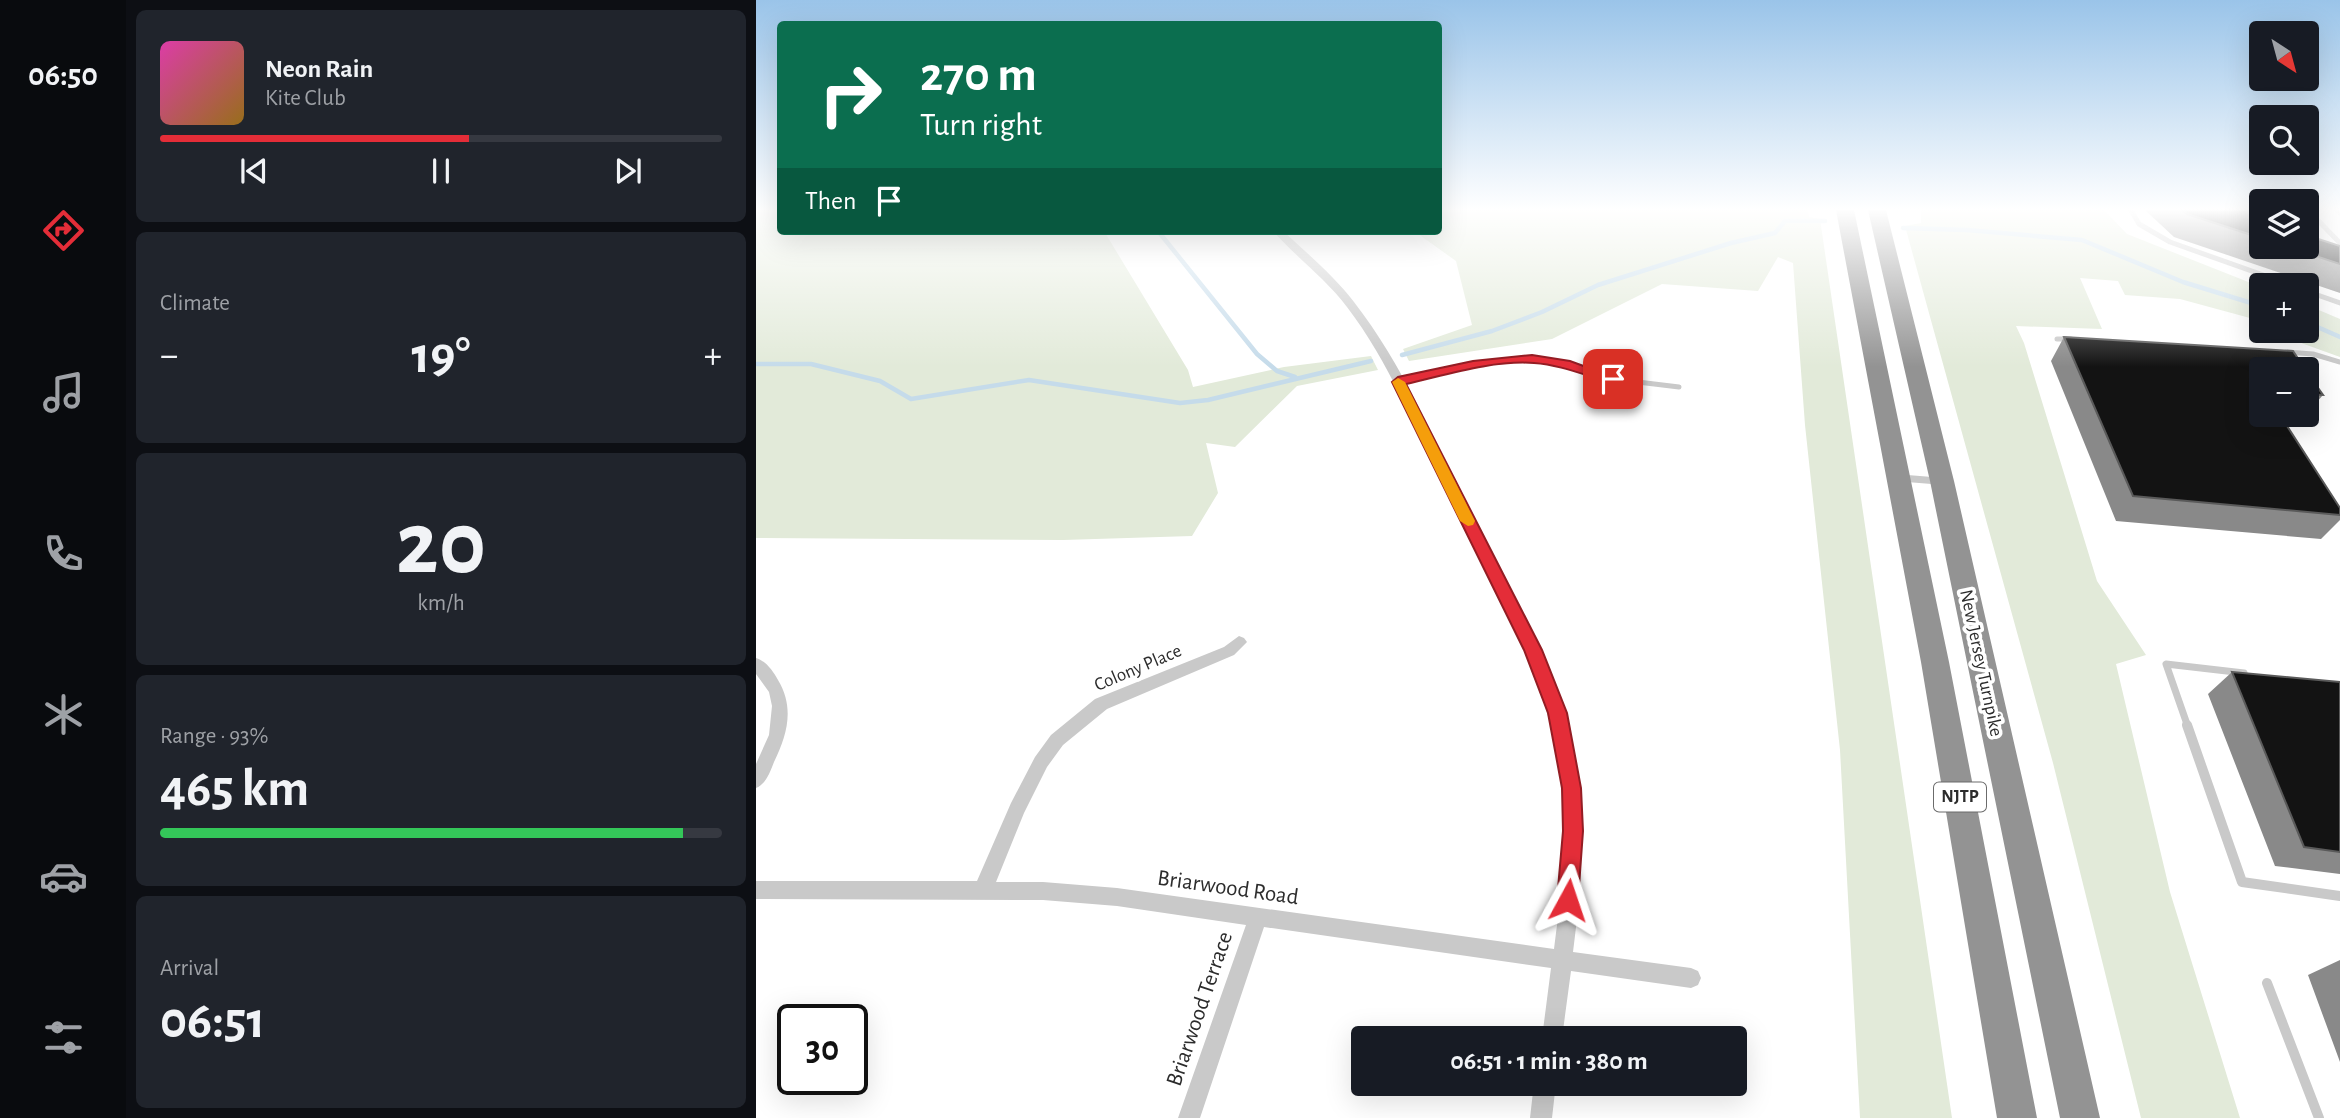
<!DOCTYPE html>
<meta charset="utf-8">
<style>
:root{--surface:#171b24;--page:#20242c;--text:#f1f3f6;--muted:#9ea1a6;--line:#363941;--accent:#e42d38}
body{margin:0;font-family:"Alegreya Sans",sans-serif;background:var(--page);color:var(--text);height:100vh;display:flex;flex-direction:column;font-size:26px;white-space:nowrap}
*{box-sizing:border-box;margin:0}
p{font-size:23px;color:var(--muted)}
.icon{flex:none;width:38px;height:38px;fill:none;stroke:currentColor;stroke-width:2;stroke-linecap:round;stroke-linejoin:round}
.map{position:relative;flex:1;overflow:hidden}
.side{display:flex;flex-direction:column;gap:10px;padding:10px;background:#0d0f14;width:630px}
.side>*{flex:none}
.guide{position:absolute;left:21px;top:21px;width:665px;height:214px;border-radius:7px;box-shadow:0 7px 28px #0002;background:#0b6e4f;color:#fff;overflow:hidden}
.needle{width:46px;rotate:144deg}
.controls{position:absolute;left:1493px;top:21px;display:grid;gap:14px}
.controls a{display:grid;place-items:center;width:70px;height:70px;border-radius:7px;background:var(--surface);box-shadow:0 7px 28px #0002;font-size:35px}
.speed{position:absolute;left:21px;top:1004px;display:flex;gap:14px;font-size:35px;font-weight:700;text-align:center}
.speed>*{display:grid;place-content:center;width:91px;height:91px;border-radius:50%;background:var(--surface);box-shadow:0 7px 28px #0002;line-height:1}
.speed .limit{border:4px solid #111;border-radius:10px;background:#fff;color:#111}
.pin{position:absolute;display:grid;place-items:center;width:60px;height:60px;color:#fff;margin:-30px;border-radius:14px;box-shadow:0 4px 10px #0006}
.me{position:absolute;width:77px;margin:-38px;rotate:5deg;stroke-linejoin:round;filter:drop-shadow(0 0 5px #0008)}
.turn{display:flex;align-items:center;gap:24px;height:147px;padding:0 28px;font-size:32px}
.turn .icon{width:91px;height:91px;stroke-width:2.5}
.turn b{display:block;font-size:49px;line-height:60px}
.then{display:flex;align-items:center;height:66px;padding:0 28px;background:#0003;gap:14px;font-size:26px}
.big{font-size:52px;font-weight:700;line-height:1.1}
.side .widget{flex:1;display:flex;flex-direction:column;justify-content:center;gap:10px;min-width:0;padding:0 24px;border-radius:10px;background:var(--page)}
.side .dial{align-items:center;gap:0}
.dial b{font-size:91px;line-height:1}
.song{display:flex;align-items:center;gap:21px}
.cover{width:84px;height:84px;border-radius:10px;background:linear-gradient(135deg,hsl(320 70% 55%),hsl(40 70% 35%))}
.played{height:7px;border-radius:4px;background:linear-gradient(90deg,var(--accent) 55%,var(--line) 55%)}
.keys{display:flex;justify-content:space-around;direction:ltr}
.heat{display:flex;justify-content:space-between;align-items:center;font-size:38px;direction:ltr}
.charge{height:10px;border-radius:5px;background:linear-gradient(90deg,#34c759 93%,var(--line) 0)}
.trip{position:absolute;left:595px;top:1026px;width:396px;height:70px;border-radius:7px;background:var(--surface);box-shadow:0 7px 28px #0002;font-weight:700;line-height:70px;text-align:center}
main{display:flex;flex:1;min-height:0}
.tabs{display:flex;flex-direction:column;width:126px;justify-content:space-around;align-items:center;background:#090b0e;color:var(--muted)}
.tabs .icon{width:49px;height:49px}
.tabs .on{color:var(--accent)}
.tabs b{font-size:32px;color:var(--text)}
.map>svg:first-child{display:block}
.green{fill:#e2ead9}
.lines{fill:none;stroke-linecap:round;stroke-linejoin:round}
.stream{stroke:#c5dbea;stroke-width:4.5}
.service-far2{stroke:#c9c9c9;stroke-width:5}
.service-far1{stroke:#c9c9c9;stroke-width:7}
.service{stroke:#c9c9c9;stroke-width:10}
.minor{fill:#c9c9c9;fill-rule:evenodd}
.motorway{fill:#939393;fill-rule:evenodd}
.wall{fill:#898989}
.building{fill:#131313;stroke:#5a5a5a;stroke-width:2}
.route{fill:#e42d38;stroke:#941d24;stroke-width:2}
.slow{fill:#f59e0b}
.labels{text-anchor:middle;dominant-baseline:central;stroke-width:7;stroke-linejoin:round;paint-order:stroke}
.shield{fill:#fff;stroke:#6b6b6b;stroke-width:2}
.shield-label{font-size:18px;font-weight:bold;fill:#2c2c2c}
.street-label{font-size:19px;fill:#2c2c2c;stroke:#fff}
.near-street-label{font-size:23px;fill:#2c2c2c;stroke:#fff}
</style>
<main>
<nav class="tabs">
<b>06:50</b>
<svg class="icon on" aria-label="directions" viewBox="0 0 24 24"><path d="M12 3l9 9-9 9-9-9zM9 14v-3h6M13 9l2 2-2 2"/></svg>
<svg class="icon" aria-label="music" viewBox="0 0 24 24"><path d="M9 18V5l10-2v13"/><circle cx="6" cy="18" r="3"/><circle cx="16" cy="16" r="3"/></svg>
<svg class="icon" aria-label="phone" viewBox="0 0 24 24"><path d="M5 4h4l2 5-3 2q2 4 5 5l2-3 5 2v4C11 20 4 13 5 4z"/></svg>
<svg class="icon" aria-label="climate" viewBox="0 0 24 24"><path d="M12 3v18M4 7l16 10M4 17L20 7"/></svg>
<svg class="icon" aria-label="car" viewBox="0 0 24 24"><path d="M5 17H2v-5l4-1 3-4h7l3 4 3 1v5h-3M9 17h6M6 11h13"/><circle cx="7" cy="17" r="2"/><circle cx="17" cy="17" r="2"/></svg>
<svg class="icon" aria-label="filters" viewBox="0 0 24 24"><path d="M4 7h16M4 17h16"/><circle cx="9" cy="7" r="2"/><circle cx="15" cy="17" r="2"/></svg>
</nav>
<section class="side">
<div class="widget">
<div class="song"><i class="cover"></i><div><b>Neon Rain</b><p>Kite Club</p></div></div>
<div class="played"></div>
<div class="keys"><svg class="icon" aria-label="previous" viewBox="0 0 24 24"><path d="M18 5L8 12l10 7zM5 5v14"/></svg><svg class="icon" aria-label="pause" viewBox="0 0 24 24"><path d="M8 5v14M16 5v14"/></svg><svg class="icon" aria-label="next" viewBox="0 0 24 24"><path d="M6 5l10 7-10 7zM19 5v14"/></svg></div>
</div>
<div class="widget"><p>Climate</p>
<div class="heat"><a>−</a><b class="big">19°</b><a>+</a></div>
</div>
<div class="widget dial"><b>20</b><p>km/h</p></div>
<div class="widget"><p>Range · 93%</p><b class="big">465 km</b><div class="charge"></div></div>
<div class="widget"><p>Arrival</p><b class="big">06:51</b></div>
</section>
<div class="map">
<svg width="1584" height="1118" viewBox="0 0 1584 1118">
<rect width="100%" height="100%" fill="#fff"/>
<path class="green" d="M 0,210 L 24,210 L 24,231 L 348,231 L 432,370 L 437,387 L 528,367 L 615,356 L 622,370 L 541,386 L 479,447 L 450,443 L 462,493 L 436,536 L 307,540 L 0,538 Z
M 683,210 L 1052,210 L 1053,217 L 1064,219 L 1196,1118 L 1104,1118 L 1084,750 L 1049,425 L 1037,263 L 1022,257 L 1002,291 L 906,284 L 796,339 L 653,361 L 647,349 L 716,325 L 700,261 L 658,231 L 682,231 Z
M 1165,210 L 1348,210 L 1371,234 L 1505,287 L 1505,321 L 1424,299 L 1369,295 L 1362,281 L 1324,278 L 1346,329 L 1260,326 L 1268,343 L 1341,581 L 1390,655 L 1360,664 L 1414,892 L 1484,1118 L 1385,1118 L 1297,763 L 1149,226 L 1165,223 Z
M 1551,305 L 1584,319 L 1584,357 L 1512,331 L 1550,331 Z"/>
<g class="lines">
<path class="stream" d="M 1147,228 L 1211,230 L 1326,240 L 1427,282 L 1505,306
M 402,231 L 501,354 L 521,371 L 539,377
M 1550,322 L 1584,337
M 646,355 L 736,331 L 786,312 L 842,285 L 975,243 L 1019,233 L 1029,221 L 1069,221
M 0,364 L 55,364 L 124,381 L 155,399 L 273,380 L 424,403 L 452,400 L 615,361"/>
<path class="service-far2" d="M 1375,210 L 1383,224 L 1414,242 L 1535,285
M 1552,210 L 1584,243
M 1581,210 L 1584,213
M 1550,291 L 1584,303
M 1301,339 L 1315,339
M 1530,352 L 1557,354 L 1584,362
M 642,381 L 717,365 L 776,359 L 809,364 L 857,379 L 923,387"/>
<path class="service-far1" d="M 1145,478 L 1182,481
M 1432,727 L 1410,664 L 1488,673"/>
<path class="service" d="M 1431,725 L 1486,882 L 1584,896
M 1511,983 L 1563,1118"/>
<path class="minor" d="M 517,231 L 527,231 C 552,254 578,276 598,302 C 650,369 682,449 720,524 C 757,595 799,667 817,747 C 831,814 826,883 817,952 L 935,968 L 942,971 L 945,978 L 942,985 L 935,988 L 815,971 L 806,1038 L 786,1038 L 795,968 L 508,927 L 444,1118 L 422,1118 L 490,925 L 361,906 L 287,900 L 0,899 L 0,881 L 221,881 L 255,803 L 279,757 L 295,735 L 339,699 L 468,647 L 483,636 L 488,638 L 491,642 L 478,655 L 351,709 L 307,745 L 291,767 L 268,813 L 240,882 L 287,882 L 361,888 L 798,949 C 805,895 813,839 806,785 C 794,678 736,584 690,489 C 659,428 633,362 591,307 C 570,279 541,258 517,231 Z
M 0,658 C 10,661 17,671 22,680 C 39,708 31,735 18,762 C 14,772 10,784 0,788 L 0,764 L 13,735 L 16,706 L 13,692 L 0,674 Z
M 778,1083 L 800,1083 L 796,1118 L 774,1118 Z"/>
<path class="motorway" d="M 1080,210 L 1098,210 L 1193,662 L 1281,1118 L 1241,1118 L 1165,662 Z
M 1112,210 L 1130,210 L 1198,481 L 1344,1118 L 1304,1118 L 1174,481 Z"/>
</g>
<path class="wall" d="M 1389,210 L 1491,210 L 1505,214 L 1505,247 L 1584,246 L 1584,293 L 1418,237 Z
M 1308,337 L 1505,369 L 1505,415 L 1550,415 L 1547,419 L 1526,418 L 1584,508 L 1584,520 L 1565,539 L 1360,521 L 1295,361 Z
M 1550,371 L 1567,395 L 1550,414 Z
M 1476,672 L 1584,682 L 1584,874 L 1519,866 L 1452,694 Z
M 1584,960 L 1584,1062 L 1552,975 Z"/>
<path class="building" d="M 1426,210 L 1491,210 L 1505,214 L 1505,238 L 1431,214 Z
M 1550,235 L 1584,246 L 1584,264 L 1532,247 L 1550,247 Z
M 1308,337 L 1537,351 L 1549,369 L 1505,369 L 1505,415 L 1524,415 L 1584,508 L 1584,515 L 1377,496 Z
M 1550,371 L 1567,395 L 1550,394 Z
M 1476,672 L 1584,682 L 1584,852 L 1548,847 Z"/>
<linearGradient id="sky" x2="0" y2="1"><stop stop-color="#9ac4e9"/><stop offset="0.57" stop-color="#fff"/><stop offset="1" stop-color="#fff" stop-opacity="0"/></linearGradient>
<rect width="1584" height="367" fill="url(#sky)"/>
<path class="route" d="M 776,355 L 814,361 L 863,379 L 857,383 C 830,376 806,365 778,363 C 736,360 690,375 650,384 L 786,650 L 811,713 L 825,788 L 827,831 L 822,900 L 819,907 L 812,910 L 804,907 L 801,900 L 807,831 L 806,788 L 792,713 L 768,650 L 636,382 L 642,377 L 717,361 Z"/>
<path class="slow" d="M 642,378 L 649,382 L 719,521 L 717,525 L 712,526 L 704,521 L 636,382 Z"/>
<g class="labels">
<rect class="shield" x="1178" y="782.5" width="52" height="29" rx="5"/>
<g class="shield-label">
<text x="1204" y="797">NJTP</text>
</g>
<g class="street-label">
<text transform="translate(1225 663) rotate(78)">New Jersey Turnpike</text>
<text transform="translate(382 668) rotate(-23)">Colony Place</text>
</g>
<g class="near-street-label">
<text transform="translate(472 888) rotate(8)">Briarwood Road</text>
<text transform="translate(444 1009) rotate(-71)">Briarwood Terrace</text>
</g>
</g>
</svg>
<div class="controls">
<a><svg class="needle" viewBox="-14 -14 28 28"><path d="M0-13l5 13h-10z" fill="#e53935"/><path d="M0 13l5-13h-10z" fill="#9ea1a6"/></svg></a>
<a><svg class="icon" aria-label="search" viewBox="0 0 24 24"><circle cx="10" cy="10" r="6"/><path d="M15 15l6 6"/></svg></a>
<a><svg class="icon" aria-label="layers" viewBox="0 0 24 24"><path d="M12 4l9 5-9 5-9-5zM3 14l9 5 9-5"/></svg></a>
<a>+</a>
<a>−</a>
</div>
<div class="speed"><div class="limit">30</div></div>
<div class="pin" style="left:857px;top:379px;background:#d93025"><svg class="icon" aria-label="arrive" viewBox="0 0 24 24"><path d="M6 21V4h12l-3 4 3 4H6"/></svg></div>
<svg class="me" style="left:812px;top:900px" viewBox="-20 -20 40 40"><path d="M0-17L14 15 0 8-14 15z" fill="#e42d38" stroke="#fff" stroke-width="4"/></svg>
<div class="trip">06:51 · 1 min · 380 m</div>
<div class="guide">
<div class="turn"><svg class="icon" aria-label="right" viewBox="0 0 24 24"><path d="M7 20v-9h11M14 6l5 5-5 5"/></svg><div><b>270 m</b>Turn right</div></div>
<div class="then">Then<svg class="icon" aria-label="arrive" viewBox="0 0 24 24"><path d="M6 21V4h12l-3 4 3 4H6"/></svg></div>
</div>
</div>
</main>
